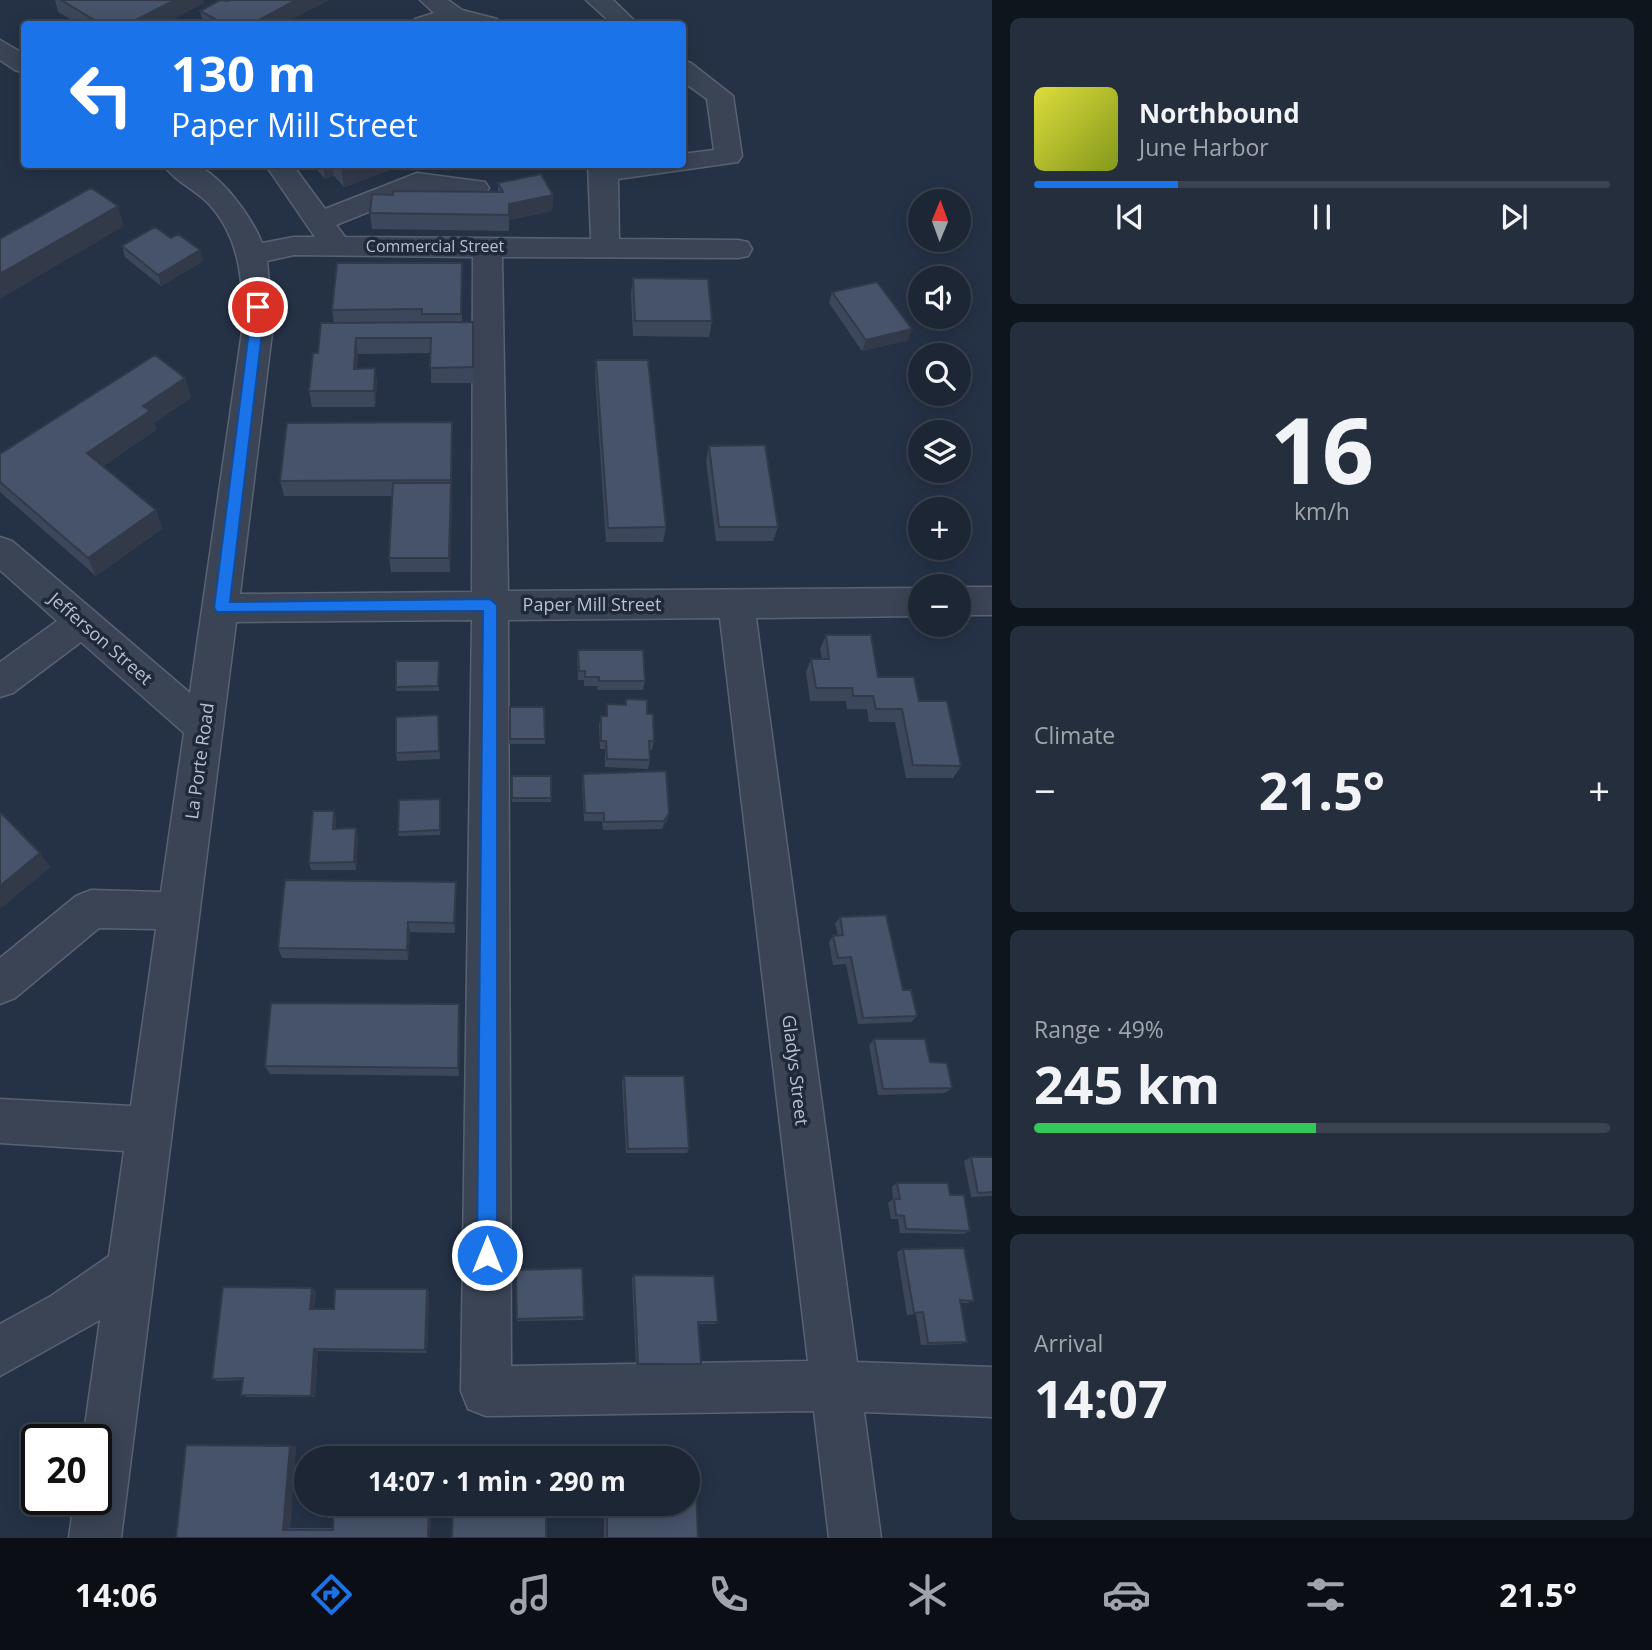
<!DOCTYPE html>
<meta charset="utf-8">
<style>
:root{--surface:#1c2634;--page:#252e3c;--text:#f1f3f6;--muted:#a0a5ac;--line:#3a434f;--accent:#1a73e8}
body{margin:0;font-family:"Open Sans",sans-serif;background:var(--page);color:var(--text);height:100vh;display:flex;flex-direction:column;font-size:26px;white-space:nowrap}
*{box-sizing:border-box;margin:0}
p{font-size:23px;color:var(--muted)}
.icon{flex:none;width:38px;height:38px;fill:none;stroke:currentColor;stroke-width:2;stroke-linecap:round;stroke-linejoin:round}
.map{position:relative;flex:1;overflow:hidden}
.details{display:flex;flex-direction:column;gap:18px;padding:18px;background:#0f151d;width:660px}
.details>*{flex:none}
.guide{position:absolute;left:21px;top:21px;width:665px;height:147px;border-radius:7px;box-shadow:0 4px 18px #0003,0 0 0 2px var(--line);background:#1a73e8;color:#fff;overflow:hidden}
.needle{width:46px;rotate:1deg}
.fabs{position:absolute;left:908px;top:189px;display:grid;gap:14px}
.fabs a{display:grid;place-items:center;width:63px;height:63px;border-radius:50%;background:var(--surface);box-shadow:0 4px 18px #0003,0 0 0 2px var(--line);font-size:35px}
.speed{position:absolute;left:21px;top:1424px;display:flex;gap:14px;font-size:35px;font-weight:700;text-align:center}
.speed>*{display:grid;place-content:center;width:91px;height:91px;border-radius:50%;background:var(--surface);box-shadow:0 4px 18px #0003,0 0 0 2px var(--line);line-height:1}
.speed .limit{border:4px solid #111;border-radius:10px;background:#fff;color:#111}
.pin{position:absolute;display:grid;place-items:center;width:60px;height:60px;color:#fff;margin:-30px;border:4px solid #fff;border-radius:50%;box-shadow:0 2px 7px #0007}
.me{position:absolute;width:77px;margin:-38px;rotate:0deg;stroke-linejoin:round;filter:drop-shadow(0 0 5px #0008)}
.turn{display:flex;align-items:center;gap:24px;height:147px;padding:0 35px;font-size:32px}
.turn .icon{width:91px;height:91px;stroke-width:2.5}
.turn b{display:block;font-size:49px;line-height:60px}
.big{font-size:52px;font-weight:700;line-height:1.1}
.details .widget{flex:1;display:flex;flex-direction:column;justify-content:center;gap:10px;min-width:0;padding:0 24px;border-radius:10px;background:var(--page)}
.details .dial{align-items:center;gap:0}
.dial b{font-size:91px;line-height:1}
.song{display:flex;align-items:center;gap:21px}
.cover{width:84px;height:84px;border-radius:10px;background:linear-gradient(135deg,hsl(60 70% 55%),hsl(70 70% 35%))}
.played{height:7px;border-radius:4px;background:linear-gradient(90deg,var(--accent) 25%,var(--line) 25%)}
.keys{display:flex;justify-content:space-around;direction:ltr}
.heat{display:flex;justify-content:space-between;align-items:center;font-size:38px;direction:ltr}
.charge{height:10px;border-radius:5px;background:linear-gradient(90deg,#34c759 49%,var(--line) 0)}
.trip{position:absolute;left:294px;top:1446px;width:406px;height:70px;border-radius:35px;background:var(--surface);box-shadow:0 4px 18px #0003,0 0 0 2px var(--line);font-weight:700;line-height:70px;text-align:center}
.dock{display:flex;height:112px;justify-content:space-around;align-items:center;background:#0b0f15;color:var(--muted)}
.dock .icon{width:49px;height:49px}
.dock .on{color:var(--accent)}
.dock b{font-size:32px;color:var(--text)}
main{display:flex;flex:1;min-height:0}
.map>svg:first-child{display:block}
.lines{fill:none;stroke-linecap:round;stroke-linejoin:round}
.minor-casing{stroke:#596272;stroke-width:3}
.minor{fill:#3a4455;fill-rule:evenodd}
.wall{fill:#3d475b}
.shaded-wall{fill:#323a4a}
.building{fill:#47536a;stroke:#323a4a;stroke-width:2}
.route{fill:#1a73e8;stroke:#114b97;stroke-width:2}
.labels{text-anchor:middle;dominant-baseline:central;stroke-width:7;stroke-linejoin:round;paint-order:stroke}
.far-street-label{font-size:16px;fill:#b8bfce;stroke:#1f293a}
.street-label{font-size:18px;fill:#b8bfce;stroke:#1f293a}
</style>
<main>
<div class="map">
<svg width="993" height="1538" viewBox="0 0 993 1538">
<rect width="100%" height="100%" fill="#253246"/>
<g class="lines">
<g class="minor-casing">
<path id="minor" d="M 420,0 L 448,0 L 462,10 L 497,19 L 500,24 L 412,24 L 415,19 L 434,13 Z
M 586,0 L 613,0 L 638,24 L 612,24 Z
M 0,40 L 24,54 L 24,73 L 15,70 L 0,60 Z
M 682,60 L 691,63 L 733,96 L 742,156 L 738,162 L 618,179 L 619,239 L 738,240 L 748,242 L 752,249 L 748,256 L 738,258 L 502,257 L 508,591 L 920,588 L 920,616 L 756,618 L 857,1362 L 993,1367 L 993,1417 L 864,1412 L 881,1538 L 829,1538 L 814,1411 L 486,1416 L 468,1409 L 461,1391 L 472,620 L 236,622 L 121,1538 L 69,1538 L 74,1500 L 96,1500 L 96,1440 L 83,1440 L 100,1320 L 0,1376 L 0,1324 L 51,1296 L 109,1256 L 124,1151 L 0,1143 L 0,1099 L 131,1106 L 156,929 L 99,928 L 15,998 L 0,1004 L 0,958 L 76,896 L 91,890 L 161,892 L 184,733 L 81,642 L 13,693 L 0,697 L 0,662 L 57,621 L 0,570 L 0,537 L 12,541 L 190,693 L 243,325 C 243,281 240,237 208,203 C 194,189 173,180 163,164 C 172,164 187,162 195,165 C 222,175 252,218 262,243 L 294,237 L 315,237 L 265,164 L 292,164 L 325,209 L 417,173 L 485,182 L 489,188 L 485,194 L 475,197 L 420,191 L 336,225 L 345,237 L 591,239 L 588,164 L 682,164 L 682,154 L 714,150 L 707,99 L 682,81 ZM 294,255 L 473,257 L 472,592 L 240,594 L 273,325 L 267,261 ZM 720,618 L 808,1361 L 511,1366 L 508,620 Z
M 959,587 L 993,587 L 993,615 L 959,615 Z"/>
</g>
<use href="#minor" class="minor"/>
</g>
<path class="wall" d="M 55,0 L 203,0 L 204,3 L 163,24 L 79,24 L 58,12 Z
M 328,0 L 283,24 L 203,24 L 200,11 L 228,1 Z
M 312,164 L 407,164 L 344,187 L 334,176 L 325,179 Z
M 498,183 L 553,195 L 552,211 L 509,220 L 509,231 L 372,229 L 370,213 L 393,195 L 498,192 Z
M 122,246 L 203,261 L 161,286 L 125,257 Z
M 462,263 L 462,322 L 473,322 L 473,383 L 431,383 L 431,353 L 358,354 L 357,369 L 375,368 L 377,384 L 375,407 L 312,407 L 309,391 L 318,353 L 334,323 L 332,310 Z
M 633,278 L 712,321 L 709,337 L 633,336 L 631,294 Z
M 832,292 L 908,340 L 862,351 L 829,303 Z
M 596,360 L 666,527 L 663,542 L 606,542 L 595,376 Z
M 185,378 L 191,398 L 154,423 L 156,430 L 103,466 L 156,510 L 162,529 L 96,576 L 0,492 L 0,454 Z
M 452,422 L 452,498 L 450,572 L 391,572 L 389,558 L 393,496 L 284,496 L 280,481 Z
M 709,446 L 778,527 L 773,541 L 716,541 L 706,461 Z
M 826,635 L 878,677 L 919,701 L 961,766 L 953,778 L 906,778 L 895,722 L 869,722 L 867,709 L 847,709 L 846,701 L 810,701 L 806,672 L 811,659 L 822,659 L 820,649 Z
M 578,650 L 645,681 L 643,690 L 598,690 L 597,686 L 584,686 L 584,680 L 578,680 L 577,659 Z
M 439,661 L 439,691 L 396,691 L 396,687 Z
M 626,699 L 647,714 L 654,741 L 652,750 L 649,750 L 650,760 L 648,769 L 605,767 L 605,749 L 600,749 L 599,725 L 601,716 L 606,716 L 607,704 L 625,705 Z
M 510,707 L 545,739 L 545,744 L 509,744 Z
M 438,715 L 440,759 L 397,761 L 396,753 Z
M 583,774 L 669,813 L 667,821 L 662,829 L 603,830 L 602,821 L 584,821 L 582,783 Z
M 512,776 L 551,776 L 551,802 L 512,802 Z
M 440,799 L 440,835 L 399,836 L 398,832 Z
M 334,811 L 336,819 L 336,829 L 358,836 L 356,870 L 311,870 L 309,863 Z
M 456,882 L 456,893 L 455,933 L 410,932 L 408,960 L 282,958 L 278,948 Z
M 840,917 L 903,990 L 917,1016 L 911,1022 L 858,1024 L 846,964 L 833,965 L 829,942 L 833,936 L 838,935 L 835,924 Z
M 460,1012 L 459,1076 L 270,1074 L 265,1066 Z
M 874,1039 L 930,1062 L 952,1088 L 945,1093 L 878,1095 L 869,1045 Z
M 624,1076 L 689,1148 L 687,1153 L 626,1153 L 622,1082 Z
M 971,1157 L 993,1157 L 993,1196 L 971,1197 L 964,1161 Z
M 897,1183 L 950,1195 L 970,1231 L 963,1234 L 900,1233 L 898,1219 L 891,1219 L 888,1203 L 893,1199 L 892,1187 Z
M 903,1249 L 974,1301 L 967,1303 L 960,1303 L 967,1342 L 960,1344 L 921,1345 L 916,1314 L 907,1315 L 897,1252 Z
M 516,1270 L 584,1317 L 583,1320 L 517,1321 Z
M 634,1275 L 718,1322 L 714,1324 L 698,1324 L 701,1364 L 698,1366 L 636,1365 L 632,1278 Z
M 312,1288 L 316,1292 L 314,1309 L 334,1309 L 427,1289 L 429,1293 L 427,1353 L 318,1351 L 315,1397 L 247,1397 L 241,1395 L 243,1380 L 218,1381 L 212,1379 Z
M 290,1446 L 296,1446 L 290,1528 L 333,1528 L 334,1503 L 431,1503 L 430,1538 L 176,1538 Z
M 453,1503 L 480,1503 L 545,1506 L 546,1507 Z
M 604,1503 L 688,1503 L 698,1538 L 604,1538 Z"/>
<path class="shaded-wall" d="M 175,0 L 203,0 L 204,3 L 163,24 L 128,24 Z
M 296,0 L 328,0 L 283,24 L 258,24 L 257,21 Z
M 323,164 L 332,164 L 334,176 L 325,179 Z
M 348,164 L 407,164 L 344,187 L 341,167 Z
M 553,195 L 552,211 L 509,220 L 509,231 L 509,204 Z
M 118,206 L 124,226 L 0,299 L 0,274 Z
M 200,250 L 203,261 L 161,286 L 158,275 Z
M 912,329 L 908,340 L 862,351 L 866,340 Z
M 356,338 L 358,354 L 356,384 L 354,369 Z
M 375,368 L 377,384 L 375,407 L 374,391 Z
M 185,378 L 191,398 L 154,423 L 156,430 L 94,472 L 87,453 L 143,406 Z
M 452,422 L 452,498 L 450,572 L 449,558 Z
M 156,510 L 162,529 L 96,576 L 88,558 Z
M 334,811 L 336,819 L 335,837 L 333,829 Z
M 669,813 L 667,821 L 662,829 L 664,821 Z
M 356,828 L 358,836 L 356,870 L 354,862 Z
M 40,853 L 51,867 L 0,909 L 0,886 Z
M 456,882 L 456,893 L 455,933 L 454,923 Z
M 408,922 L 410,932 L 408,960 L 407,950 Z
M 459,1004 L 460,1012 L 459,1076 L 458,1068 Z
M 312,1288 L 316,1292 L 314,1312 L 310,1309 Z
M 427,1289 L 429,1293 L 427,1353 L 425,1350 Z
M 314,1349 L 318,1351 L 315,1397 L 311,1396 Z
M 290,1446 L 296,1446 L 290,1528 L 283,1530 Z
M 429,1503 L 431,1503 L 430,1538 L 428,1538 Z"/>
<path class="building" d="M 61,0 L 175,0 L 128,24 L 101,24 Z
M 220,0 L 228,1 L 230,0 L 296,0 L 257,21 L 262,24 L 208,24 L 217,20 L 200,11 Z
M 541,174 L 553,195 L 509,204 L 509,215 L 370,213 L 372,194 L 393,195 L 393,191 L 503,192 L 498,183 Z
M 91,188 L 118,206 L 0,274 L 0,239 Z
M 155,227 L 171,238 L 178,234 L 200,250 L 158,275 L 122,246 Z
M 337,263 L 462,263 L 461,314 L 422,314 L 422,309 L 332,310 Z
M 633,278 L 708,279 L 712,321 L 635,321 Z
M 877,282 L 912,329 L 866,340 L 832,292 Z
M 473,322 L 473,367 L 430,368 L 431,338 L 356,338 L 354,369 L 375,368 L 374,391 L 309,391 L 313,353 L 318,353 L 321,323 Z
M 155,355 L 185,378 L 143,406 L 150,411 L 87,453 L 156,510 L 88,558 L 0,482 L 0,454 Z
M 596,360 L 648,360 L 666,527 L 608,528 Z
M 452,422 L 451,480 L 280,481 L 287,423 Z
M 765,445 L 778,527 L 719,527 L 709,446 Z
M 393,483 L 451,483 L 449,558 L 389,558 Z
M 826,635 L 871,635 L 878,677 L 914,677 L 919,701 L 947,701 L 961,766 L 913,765 L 902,709 L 876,709 L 873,696 L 853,696 L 852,688 L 816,688 L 811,659 L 829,659 Z
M 578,650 L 643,650 L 645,681 L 599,681 L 599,677 L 585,677 L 585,671 L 579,671 Z
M 396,661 L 439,661 L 438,686 L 396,687 Z
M 626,699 L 647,700 L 647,714 L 653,714 L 654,741 L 649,741 L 650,760 L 607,759 L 606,741 L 601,741 L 601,716 L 607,716 L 607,704 L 626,705 Z
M 510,707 L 544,707 L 545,739 L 510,739 Z
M 438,715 L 439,751 L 396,753 L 396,717 Z
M 666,771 L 669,813 L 664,821 L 604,822 L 604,813 L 585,813 L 583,774 Z
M 512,776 L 551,776 L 551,798 L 512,798 Z
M 440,799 L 440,830 L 398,832 L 399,800 Z
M 313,811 L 334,811 L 333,829 L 356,828 L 354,862 L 309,863 Z
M 0,812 L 40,853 L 0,886 Z
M 285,880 L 456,882 L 454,923 L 408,922 L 407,950 L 278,948 Z
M 886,915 L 903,990 L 911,990 L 917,1016 L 863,1018 L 851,957 L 838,958 L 833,936 L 843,935 L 840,917 Z
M 271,1003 L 459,1004 L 458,1068 L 265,1066 Z
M 874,1039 L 925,1039 L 930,1062 L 947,1063 L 952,1088 L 883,1089 Z
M 624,1076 L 684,1076 L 689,1148 L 628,1149 Z
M 971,1157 L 993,1157 L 993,1192 L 978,1193 Z
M 897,1183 L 948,1183 L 950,1195 L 964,1195 L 970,1231 L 906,1229 L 904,1216 L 896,1215 L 894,1199 L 900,1199 Z
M 964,1248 L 974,1301 L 960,1300 L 967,1342 L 928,1343 L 923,1312 L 914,1313 L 903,1249 Z
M 582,1268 L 584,1317 L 517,1319 L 516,1270 Z
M 634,1275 L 714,1276 L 718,1322 L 698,1322 L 701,1364 L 638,1364 Z
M 223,1287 L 312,1288 L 310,1309 L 334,1309 L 335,1289 L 427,1289 L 425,1350 L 314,1349 L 311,1396 L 241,1395 L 243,1378 L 212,1379 Z
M 186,1445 L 290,1446 L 283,1530 L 333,1530 L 334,1503 L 429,1503 L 428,1538 L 176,1538 Z
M 688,1489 L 696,1489 L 698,1538 L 607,1538 L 607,1503 L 688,1503 Z
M 453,1503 L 546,1507 L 546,1538 L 452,1538 Z"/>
<path class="route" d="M 258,302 L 265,307 L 230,602 L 490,599 L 497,605 L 497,1255 L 494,1262 L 487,1265 L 480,1262 L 477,1255 L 483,611 L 217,612 L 214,608 L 252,307 Z"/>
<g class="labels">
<g class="far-street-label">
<text x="435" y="246">Commercial Street</text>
</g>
<g class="street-label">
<text x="592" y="604">Paper Mill Street</text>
<text transform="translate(101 638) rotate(41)">Jefferson Street</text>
<text transform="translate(199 761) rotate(-82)">La Porte Road</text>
<text transform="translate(796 1070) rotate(83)">Gladys Street</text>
</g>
</g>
</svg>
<div class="fabs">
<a><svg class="needle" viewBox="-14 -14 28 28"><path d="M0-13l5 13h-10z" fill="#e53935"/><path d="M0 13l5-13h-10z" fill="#a0a5ac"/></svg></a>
<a><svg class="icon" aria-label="sound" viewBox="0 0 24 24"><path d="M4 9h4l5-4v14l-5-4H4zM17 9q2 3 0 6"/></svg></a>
<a><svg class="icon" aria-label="search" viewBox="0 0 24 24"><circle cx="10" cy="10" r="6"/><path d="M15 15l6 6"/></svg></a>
<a><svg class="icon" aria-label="layers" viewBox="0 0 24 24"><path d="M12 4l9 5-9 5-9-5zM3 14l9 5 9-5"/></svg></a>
<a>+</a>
<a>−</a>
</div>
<div class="speed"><div class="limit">20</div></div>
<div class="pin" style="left:258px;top:307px;background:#d93025"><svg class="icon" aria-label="arrive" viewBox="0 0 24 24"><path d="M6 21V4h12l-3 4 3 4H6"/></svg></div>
<svg class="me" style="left:487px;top:1255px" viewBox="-20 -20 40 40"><circle r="17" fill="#1a73e8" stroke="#fff" stroke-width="3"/><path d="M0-11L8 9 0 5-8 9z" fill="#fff"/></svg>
<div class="trip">14:07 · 1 min · 290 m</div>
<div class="guide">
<div class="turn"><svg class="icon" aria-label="left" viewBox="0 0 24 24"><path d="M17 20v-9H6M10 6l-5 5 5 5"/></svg><div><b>130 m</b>Paper Mill Street</div></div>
</div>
</div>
<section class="details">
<div class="widget">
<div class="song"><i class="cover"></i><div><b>Northbound</b><p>June Harbor</p></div></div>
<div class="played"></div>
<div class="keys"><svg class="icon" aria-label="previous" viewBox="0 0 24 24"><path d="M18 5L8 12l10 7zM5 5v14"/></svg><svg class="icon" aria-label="pause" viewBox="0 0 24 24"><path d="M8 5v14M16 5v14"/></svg><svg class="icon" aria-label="next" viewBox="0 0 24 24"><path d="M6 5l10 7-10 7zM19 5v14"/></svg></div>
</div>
<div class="widget dial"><b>16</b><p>km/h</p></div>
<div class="widget"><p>Climate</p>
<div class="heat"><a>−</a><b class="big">21.5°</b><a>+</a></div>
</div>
<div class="widget"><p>Range · 49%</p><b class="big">245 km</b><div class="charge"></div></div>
<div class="widget"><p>Arrival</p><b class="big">14:07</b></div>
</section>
</main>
<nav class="dock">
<b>14:06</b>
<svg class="icon on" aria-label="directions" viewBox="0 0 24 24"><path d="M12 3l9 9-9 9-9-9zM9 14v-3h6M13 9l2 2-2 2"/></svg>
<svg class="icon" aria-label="music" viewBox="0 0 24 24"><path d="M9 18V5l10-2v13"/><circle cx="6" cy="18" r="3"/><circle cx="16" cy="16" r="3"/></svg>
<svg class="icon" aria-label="phone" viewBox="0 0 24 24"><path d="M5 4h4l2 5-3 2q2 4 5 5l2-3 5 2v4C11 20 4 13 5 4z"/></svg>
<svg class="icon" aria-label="climate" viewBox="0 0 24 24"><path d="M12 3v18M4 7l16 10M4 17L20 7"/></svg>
<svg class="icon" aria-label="car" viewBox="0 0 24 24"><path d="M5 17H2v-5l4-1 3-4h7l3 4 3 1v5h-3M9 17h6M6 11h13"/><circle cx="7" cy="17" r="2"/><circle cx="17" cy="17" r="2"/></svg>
<svg class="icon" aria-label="filters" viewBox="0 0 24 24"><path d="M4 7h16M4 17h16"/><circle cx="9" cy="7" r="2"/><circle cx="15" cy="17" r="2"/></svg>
<b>21.5°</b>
</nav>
